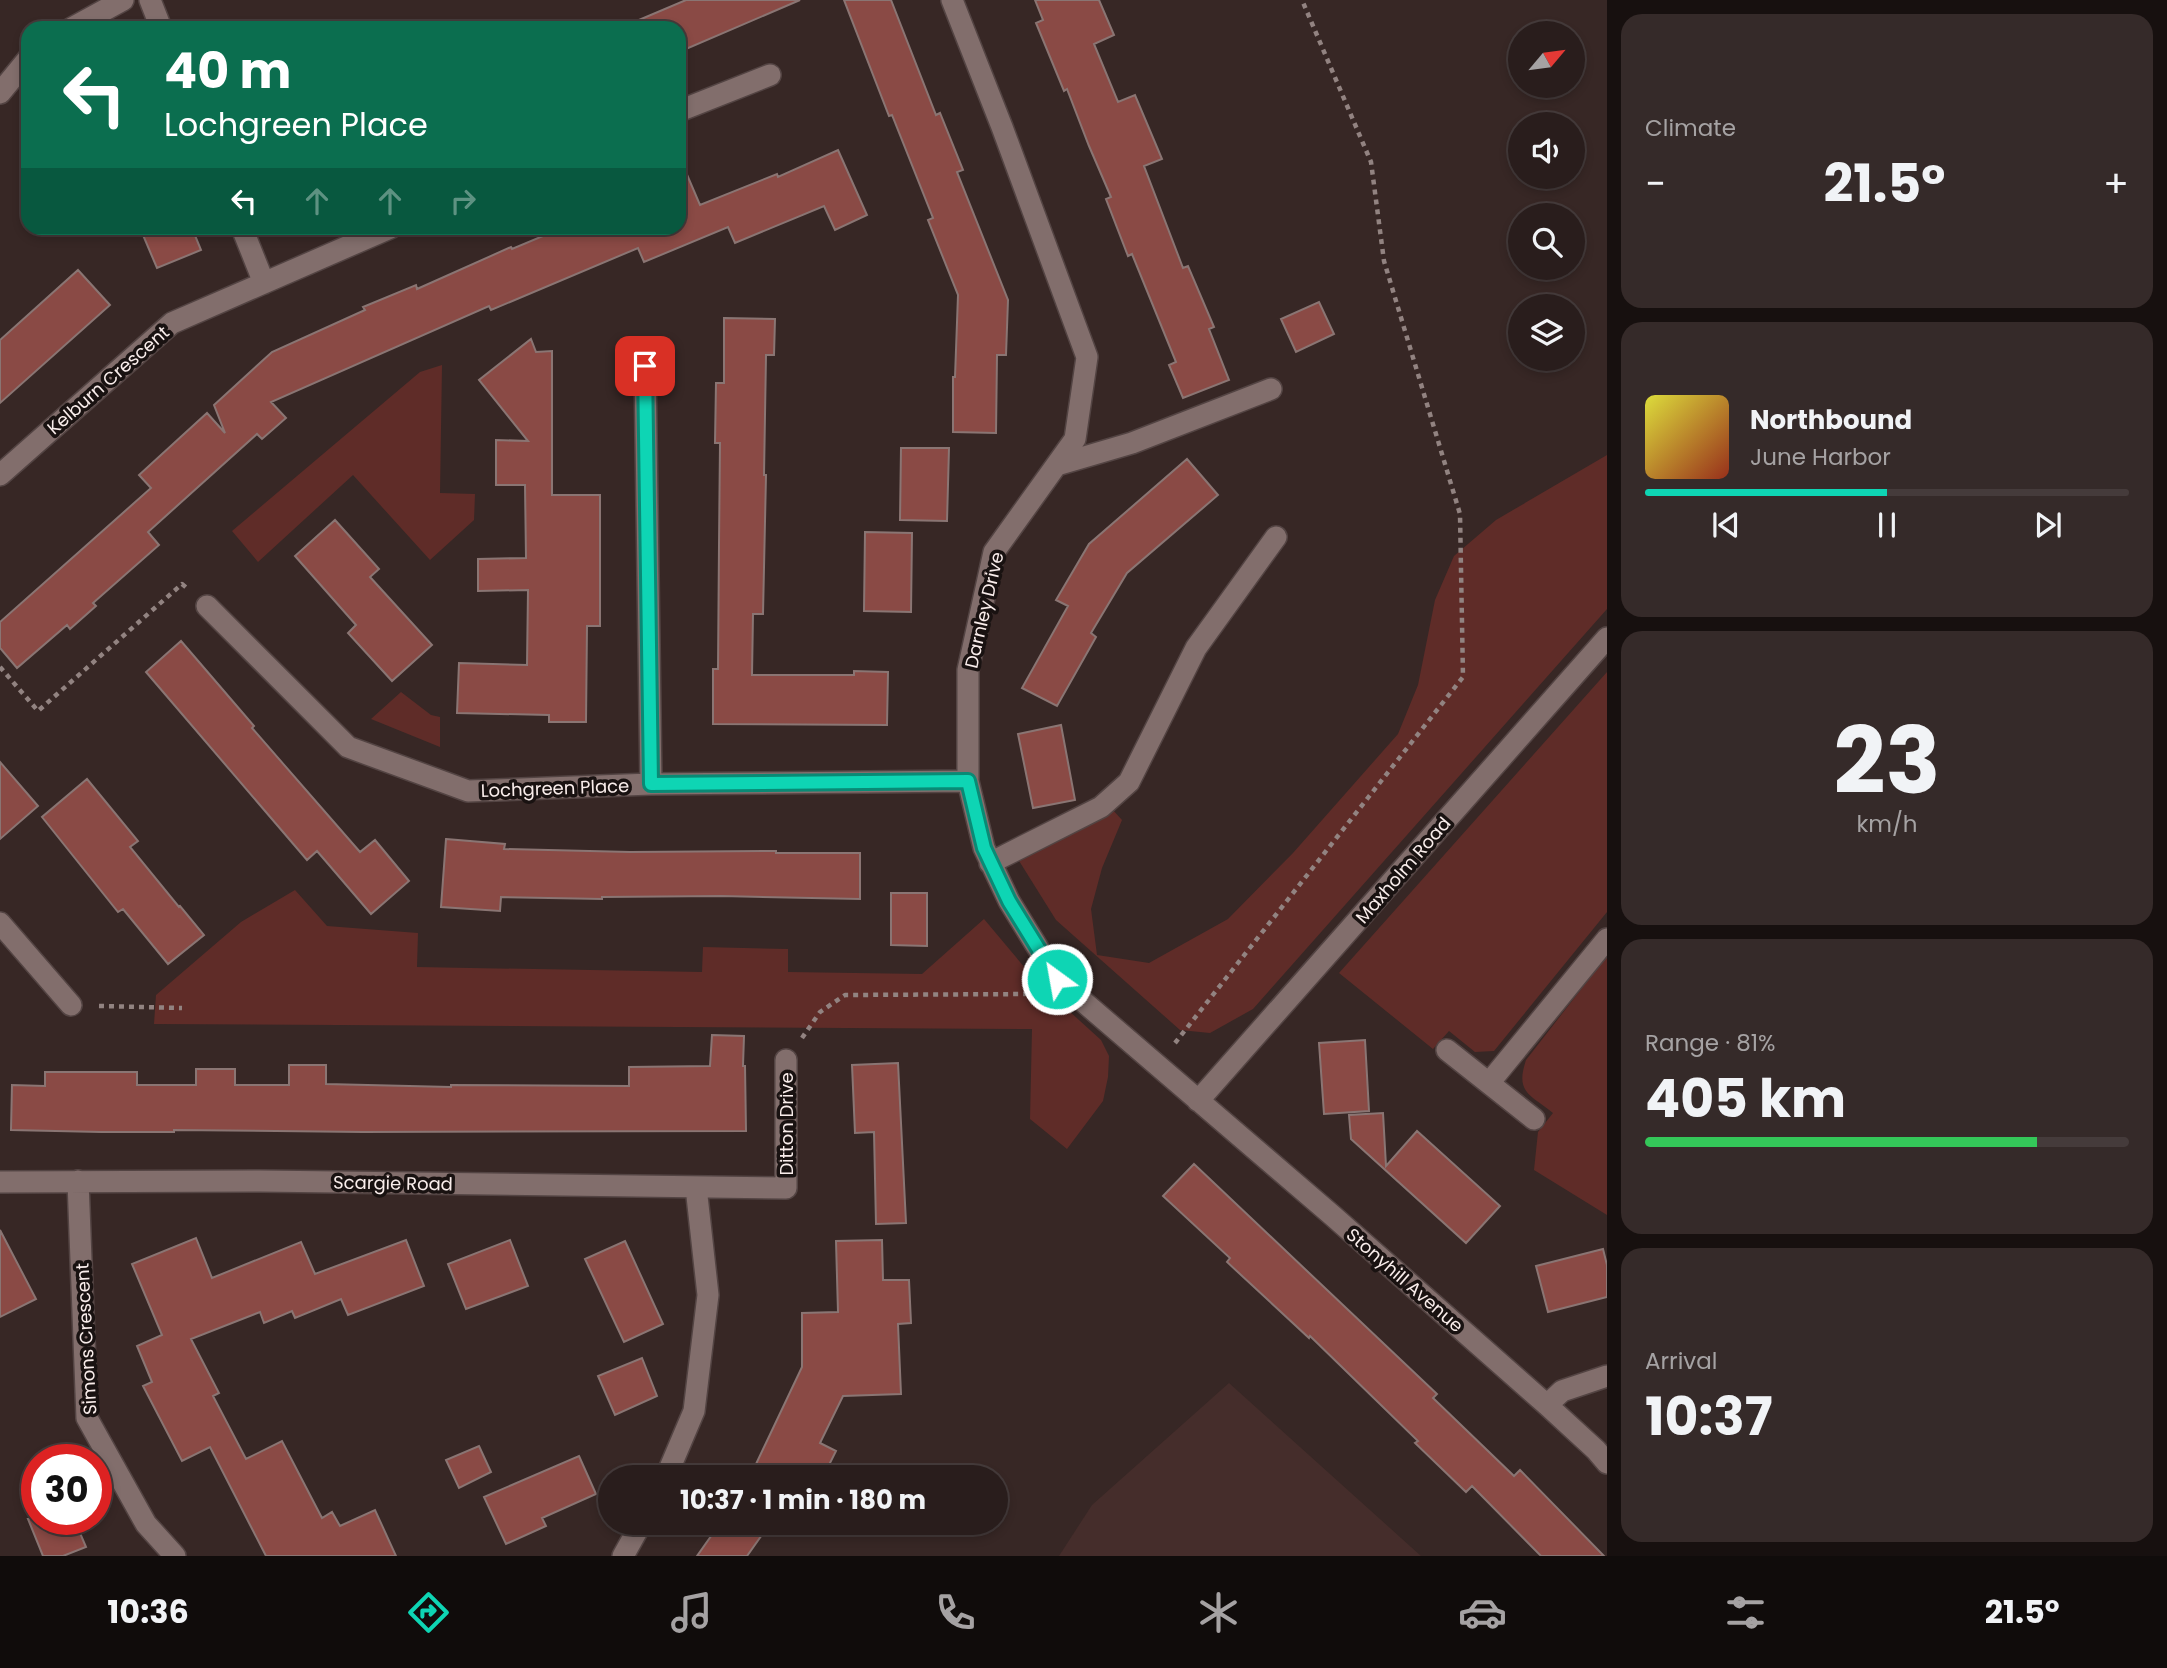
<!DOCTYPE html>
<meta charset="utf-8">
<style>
:root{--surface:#291d1c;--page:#352a29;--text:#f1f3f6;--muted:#a5a2a3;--line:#453b3b;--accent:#0ed5b4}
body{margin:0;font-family:Poppins,sans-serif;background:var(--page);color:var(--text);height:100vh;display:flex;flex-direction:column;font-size:26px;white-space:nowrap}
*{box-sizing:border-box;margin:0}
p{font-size:23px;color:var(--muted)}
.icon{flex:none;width:38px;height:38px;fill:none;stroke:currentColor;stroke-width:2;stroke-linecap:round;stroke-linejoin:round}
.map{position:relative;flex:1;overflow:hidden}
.side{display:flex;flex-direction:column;gap:14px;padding:14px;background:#17100f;width:560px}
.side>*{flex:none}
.banner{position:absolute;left:21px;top:21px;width:665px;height:214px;border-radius:21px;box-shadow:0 4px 10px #0003,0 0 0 2px var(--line);background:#0b6e4f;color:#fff;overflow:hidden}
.needle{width:46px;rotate:61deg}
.buttons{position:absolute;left:1508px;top:21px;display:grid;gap:14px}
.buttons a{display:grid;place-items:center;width:77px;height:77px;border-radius:50%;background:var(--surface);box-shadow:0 4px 10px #0003,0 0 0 2px var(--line);font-size:35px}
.speed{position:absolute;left:21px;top:1444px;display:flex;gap:14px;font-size:35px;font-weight:700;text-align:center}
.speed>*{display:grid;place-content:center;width:91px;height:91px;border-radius:50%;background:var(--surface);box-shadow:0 4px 10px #0003,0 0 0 2px var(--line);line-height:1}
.speed .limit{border:10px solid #d22;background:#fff;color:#111}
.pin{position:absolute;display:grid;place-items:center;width:60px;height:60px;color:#fff;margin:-30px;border-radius:14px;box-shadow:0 4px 10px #0006}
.me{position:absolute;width:77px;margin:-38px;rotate:328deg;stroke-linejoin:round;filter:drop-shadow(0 0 5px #0008)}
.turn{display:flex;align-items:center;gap:24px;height:147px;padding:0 28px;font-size:32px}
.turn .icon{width:91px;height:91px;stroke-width:2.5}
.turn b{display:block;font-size:49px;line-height:60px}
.lanes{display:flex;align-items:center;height:66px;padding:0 28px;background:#0003;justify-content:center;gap:35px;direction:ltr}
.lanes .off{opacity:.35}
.big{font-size:52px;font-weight:700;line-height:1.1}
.side .tile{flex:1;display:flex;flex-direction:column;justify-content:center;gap:10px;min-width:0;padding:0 24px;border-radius:21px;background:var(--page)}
.side .dial{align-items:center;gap:0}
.dial b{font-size:91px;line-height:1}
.song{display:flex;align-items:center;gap:21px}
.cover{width:84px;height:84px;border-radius:10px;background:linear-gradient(135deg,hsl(60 70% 55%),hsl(10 70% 35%))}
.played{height:7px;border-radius:4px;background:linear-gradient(90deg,var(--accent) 50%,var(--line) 50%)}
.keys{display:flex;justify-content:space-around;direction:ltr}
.heat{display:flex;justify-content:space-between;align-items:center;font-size:38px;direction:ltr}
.charge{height:10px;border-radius:5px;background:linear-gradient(90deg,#34c759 81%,var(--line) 0)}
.trip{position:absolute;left:598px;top:1465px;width:410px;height:70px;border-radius:35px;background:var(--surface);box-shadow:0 4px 10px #0003,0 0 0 2px var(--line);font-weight:700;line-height:70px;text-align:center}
.tabs{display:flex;height:112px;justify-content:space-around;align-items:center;background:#100c0b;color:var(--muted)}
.tabs .icon{width:49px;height:49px}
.tabs .current{color:var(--accent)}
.tabs b{font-size:32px;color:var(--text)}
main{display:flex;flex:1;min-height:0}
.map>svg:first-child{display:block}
.built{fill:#452d2b}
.green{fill:#5f2c28}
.building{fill:#8a4a45;stroke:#8a7573;stroke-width:2}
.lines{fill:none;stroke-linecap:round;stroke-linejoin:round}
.minor-casing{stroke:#534443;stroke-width:24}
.path{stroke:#928381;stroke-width:4.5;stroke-dasharray:5 5;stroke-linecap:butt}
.minor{stroke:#826e6c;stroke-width:21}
.route-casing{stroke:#098a75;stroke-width:18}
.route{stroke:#0ed5b4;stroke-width:12}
.labels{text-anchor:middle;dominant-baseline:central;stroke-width:7;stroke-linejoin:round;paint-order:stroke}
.street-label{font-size:18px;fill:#f9edeb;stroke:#191211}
</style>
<main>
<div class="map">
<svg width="1607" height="1556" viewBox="0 0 1607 1556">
<rect width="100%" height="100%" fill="#372725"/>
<path class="built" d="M 1229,1383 L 1421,1556 L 1059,1556 L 1092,1505 Z"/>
<path class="green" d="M 442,365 L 440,493 L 475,494 L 474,520 L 430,560 L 353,475 L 258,562 L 232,531 L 420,372 Z
M 1607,455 L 1607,609 L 1253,1009 L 1210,1033 L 1180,1030 L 1056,920 L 1016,856 L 1112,809 L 1122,820 L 1102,868 L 1091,909 L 1097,955 L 1149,963 L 1228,919 L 1293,853 L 1398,734 L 1418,685 L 1435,600 L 1454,556 L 1496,520 Z
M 1607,672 L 1607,912 L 1494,1051 L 1475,1052 L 1449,1031 L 1433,1049 L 1339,973 Z
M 401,692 L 431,715 L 440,717 L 440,747 L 371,719 Z
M 295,890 L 327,926 L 418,933 L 417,967 L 702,972 L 703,947 L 788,949 L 788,972 L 922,974 L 984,919 L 1036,981 L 1101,1040 L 1109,1056 L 1108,1077 L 1103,1101 L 1067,1149 L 1030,1119 L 1032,1029 L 154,1024 L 156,995 L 241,922 Z
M 1607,956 L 1607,1215 L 1534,1170 L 1538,1132 L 1553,1113 C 1530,1094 1515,1093 1526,1060 Z"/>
<path class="building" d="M 686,0 L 800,0 L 679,52 L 679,28 L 620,28 Z
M 844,0 L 891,0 L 936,115 L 940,113 L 963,170 L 957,172 L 1008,300 L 1006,355 L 997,355 L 996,433 L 953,432 L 953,377 L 955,377 L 958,295 L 928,220 L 933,218 L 892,115 L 889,116 Z
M 1035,0 L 1099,0 L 1114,35 L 1094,44 L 1118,102 L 1135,95 L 1162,159 L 1144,166 L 1183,268 L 1188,266 L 1214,327 L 1209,329 L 1229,380 L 1183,398 L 1169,365 L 1176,362 L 1132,254 L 1128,256 L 1106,199 L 1111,197 L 1089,146 L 1067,89 L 1064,91 L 1036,23 L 1043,20 Z
M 838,150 L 867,215 L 835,230 L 824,206 L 735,243 L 728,227 L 644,262 L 638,248 L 491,310 L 489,306 L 271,402 L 286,418 L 262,439 L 257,434 L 148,532 L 159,545 L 93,603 L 96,606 L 70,629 L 67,625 L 17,668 L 0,648 L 0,622 L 151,488 L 139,475 L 207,413 L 225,433 L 214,405 L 272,352 L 365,310 L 363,307 L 416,285 L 417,289 L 511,247 L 512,249 L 562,228 L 679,228 L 679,156 L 700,205 L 777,174 L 778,177 Z
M 140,228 L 192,228 L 201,250 L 157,268 Z
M 78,270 L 110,305 L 0,403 L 0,340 Z
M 1319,302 L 1334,334 L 1296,352 L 1281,319 Z
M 724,318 L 775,319 L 774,355 L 766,355 L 764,475 L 766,475 L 763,614 L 753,614 L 752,675 L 854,675 L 854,671 L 888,672 L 887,725 L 713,724 L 713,669 L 718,669 L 719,545 L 720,443 L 715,443 L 716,383 L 724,383 Z
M 531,339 L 536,352 L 552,351 L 552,495 L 600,495 L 600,626 L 587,626 L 586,722 L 549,722 L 549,715 L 457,713 L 459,663 L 527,665 L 528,590 L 478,591 L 478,559 L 526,558 L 525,485 L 496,485 L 496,440 L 528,441 L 479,380 Z
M 901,448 L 949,448 L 947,521 L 900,520 Z
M 1187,459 L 1218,495 L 1127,573 L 1091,633 L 1096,637 L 1057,706 L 1022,688 L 1068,606 L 1056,600 L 1089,544 Z
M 335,520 L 379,569 L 370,577 L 432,645 L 392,681 L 348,633 L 356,625 L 295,556 Z
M 865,532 L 912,533 L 911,612 L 864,611 Z
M 181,641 L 254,726 L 252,728 L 360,852 L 375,840 L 409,881 L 371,914 L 317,851 L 307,860 L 146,672 Z
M 1061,725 L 1075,800 L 1033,808 L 1018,734 Z
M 0,762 L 38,806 L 0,839 Z
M 87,779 L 138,841 L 130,847 L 179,907 L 180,906 L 204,935 L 168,964 L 123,909 L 118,912 L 42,817 Z
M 446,839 L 505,844 L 504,849 L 630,852 L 776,851 L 776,853 L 860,853 L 860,899 L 721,896 L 602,897 L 602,899 L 501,897 L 500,911 L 441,907 Z
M 891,893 L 927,893 L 927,946 L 891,945 Z
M 712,1035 L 744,1036 L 743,1066 L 745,1066 L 746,1131 L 363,1132 L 174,1130 L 174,1132 L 101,1132 L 11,1130 L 12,1085 L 45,1086 L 45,1072 L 137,1072 L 137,1085 L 196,1085 L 196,1069 L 235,1069 L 235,1085 L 289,1085 L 289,1065 L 326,1065 L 326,1084 L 451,1087 L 451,1085 L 629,1086 L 629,1067 L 710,1066 Z
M 1365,1040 L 1369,1111 L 1324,1114 L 1319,1043 Z
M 898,1063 L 906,1223 L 876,1224 L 874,1132 L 855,1133 L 852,1065 Z
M 1383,1113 L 1386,1166 L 1417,1131 L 1500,1206 L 1466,1243 L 1351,1139 L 1349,1115 Z
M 1194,1164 L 1437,1394 L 1433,1398 L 1514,1476 L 1520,1470 L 1604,1556 L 1541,1556 L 1472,1486 L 1466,1492 L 1415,1443 L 1418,1441 L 1310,1336 L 1309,1338 L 1227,1262 L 1230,1258 L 1163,1196 Z
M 0,1230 L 36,1299 L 0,1317 Z
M 196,1238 L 212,1278 L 301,1242 L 315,1274 L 406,1240 L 424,1286 L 348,1315 L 341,1299 L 295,1318 L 292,1311 L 264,1323 L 260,1312 L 191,1339 L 219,1393 L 213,1396 L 246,1459 L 282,1441 L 322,1518 L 332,1512 L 340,1526 L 375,1510 L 396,1556 L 266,1556 L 210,1447 L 182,1461 L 143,1386 L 152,1382 L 137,1346 L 162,1335 L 132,1264 Z
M 510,1240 L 528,1286 L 466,1309 L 448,1264 Z
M 882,1240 L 883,1280 L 909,1280 L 911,1323 L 898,1324 L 901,1394 L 843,1396 L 820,1443 L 836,1451 L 823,1477 L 783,1477 L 756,1464 L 802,1367 L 802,1313 L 838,1312 L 836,1241 Z
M 625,1241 L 663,1324 L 624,1342 L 585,1259 Z
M 1603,1249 L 1607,1265 L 1607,1297 L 1548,1312 L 1536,1266 Z
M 642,1358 L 657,1396 L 615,1415 L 598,1376 Z
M 479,1446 L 491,1472 L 459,1488 L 446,1460 Z
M 579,1456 L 596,1494 L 542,1518 L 546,1526 L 506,1544 L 484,1497 Z
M 28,1519 L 74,1519 L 86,1547 L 63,1556 L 43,1556 Z
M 721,1522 L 771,1522 L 747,1556 L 697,1556 Z"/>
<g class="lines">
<g class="minor-casing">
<path id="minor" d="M 150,0 L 161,28
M 952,0 L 1002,127 L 1087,357 L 1075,439 L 994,552 L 968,670 L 968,781 L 984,848 L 1009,901 L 1057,979 L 1333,1216 L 1547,1405 L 1596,1450 L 1607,1463
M 72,28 L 123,0
M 0,93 L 28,59
M 679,111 L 770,75
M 242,228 L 264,283
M 645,366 L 651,784
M 1057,465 L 1132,443 L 1271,389
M 0,475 L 172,323 L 390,228
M 207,606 L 348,747 L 468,791 L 651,784 L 968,781
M 990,863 L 1101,807 L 1129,782 L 1196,648 L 1276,537
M 0,923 L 71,1005
M 1447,1050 L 1534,1119
M 1489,1083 L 1607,939
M 1198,1101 L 1607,638
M 78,1181 L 87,1418 L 146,1524 L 175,1556
M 0,1182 L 260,1181 L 786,1188 L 786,1060
M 1547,1405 L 1562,1391 L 1607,1376
M 666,1477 L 694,1411 L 708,1295 L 696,1187
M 623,1556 L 642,1522"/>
</g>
<path class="path" d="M 0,667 L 38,711 L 182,584 L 188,589
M 99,1006 L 182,1008
M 802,1038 L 820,1012 L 845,995 L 1034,994
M 1175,1043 L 1463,677 L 1460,514 L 1384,261 L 1371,162 L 1302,0"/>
<use href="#minor" class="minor"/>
</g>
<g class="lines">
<g class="route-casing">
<path id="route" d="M 645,366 L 651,784 L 968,781 L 984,848 L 1009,901 L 1057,979"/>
</g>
<use href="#route" class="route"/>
</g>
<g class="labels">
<g class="street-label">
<text transform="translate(108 380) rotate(-41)">Kelburn Crescent</text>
<text transform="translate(984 610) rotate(-77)">Darnley Drive</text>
<text transform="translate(555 788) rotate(-2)">Lochgreen Place</text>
<text transform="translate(1403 870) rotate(-49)">Maxholm Road</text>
<text transform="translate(786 1124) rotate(-90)">Ditton Drive</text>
<text transform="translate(393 1183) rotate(1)">Scargie Road</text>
<text transform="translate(1405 1280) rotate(41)">Stonyhill Avenue</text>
<text transform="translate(86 1339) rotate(-93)">Simons Crescent</text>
</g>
</g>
</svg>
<div class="buttons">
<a><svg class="needle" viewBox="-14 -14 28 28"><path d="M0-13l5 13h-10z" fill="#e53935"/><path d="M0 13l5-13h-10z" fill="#a5a2a3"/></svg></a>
<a><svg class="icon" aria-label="sound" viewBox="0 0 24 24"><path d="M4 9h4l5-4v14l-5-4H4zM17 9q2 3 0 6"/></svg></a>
<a><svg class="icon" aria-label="search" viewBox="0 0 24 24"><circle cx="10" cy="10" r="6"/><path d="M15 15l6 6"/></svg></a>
<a><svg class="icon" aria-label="layers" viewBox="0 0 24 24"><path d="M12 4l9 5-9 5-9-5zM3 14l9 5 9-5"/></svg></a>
</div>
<div class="speed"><div class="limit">30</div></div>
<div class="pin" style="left:645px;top:366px;background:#d93025"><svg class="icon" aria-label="arrive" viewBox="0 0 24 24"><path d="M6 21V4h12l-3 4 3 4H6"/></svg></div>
<svg class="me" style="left:1057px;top:979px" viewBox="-20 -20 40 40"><circle r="17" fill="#0ed5b4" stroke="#fff" stroke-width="3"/><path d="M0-11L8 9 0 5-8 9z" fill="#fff"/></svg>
<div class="trip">10:37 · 1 min · 180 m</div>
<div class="banner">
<div class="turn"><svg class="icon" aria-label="left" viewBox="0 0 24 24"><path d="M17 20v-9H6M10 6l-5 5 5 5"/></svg><div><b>40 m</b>Lochgreen Place</div></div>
<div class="lanes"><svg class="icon" aria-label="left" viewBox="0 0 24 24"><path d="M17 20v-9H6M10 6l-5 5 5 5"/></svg><svg class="icon off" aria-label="ahead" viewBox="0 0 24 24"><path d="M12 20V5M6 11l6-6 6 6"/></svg><svg class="icon off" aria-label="ahead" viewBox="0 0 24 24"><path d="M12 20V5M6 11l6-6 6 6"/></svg><svg class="icon off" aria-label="right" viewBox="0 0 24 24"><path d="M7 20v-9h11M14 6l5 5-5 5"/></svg></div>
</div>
</div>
<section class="side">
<div class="tile"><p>Climate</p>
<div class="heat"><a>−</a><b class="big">21.5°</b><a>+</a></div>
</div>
<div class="tile">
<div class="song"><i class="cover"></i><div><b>Northbound</b><p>June Harbor</p></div></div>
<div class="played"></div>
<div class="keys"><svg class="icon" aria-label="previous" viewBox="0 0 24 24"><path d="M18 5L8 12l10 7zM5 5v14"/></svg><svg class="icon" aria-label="pause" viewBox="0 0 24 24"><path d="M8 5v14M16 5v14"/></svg><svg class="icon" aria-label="next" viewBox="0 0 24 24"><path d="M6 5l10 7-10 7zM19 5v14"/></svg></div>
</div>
<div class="tile dial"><b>23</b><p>km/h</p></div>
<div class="tile"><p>Range · 81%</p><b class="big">405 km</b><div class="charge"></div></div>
<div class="tile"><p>Arrival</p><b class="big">10:37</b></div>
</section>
</main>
<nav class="tabs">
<b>10:36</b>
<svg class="icon current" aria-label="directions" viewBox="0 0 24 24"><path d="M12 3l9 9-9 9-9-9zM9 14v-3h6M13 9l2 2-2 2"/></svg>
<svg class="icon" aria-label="music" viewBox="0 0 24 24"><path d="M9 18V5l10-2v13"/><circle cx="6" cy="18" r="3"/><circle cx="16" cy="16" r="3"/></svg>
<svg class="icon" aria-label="phone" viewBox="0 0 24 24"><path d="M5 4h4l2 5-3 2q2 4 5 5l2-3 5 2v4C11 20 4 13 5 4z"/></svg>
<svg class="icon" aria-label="climate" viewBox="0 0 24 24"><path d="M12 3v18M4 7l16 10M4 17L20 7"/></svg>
<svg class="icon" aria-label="car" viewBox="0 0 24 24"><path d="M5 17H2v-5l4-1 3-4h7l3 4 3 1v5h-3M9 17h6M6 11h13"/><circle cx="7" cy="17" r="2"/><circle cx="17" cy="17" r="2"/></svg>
<svg class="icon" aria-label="filters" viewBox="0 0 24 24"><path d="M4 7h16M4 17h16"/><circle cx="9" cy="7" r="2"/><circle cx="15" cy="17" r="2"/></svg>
<b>21.5°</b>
</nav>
